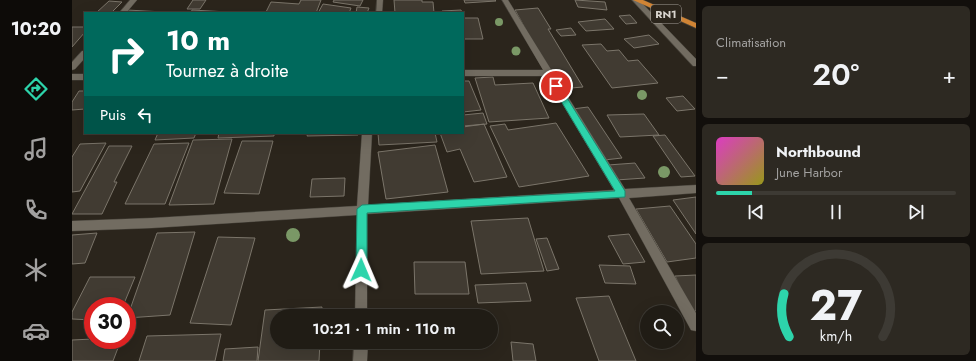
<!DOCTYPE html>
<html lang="fr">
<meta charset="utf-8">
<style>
:root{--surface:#201c15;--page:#2d2922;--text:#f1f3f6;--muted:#a2a1a0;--line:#3d3a34;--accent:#2dd4ab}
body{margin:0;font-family:Jost,sans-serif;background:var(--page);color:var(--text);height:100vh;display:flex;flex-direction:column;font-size:15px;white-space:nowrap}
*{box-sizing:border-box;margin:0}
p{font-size:13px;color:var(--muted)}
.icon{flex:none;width:22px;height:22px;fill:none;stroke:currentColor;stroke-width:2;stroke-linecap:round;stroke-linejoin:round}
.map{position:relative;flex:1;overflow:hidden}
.side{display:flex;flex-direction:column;gap:6px;padding:6px;background:#120f0c;width:280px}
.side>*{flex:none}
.hud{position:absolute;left:12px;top:12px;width:380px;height:122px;border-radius:0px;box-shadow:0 4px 16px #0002,0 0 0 1px var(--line);background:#00695c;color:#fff;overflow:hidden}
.fabs{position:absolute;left:568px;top:305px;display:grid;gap:8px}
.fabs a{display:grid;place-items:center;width:44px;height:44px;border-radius:50%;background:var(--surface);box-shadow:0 4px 16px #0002,0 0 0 1px var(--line);font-size:20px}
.speed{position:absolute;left:12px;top:297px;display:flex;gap:8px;font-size:20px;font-weight:700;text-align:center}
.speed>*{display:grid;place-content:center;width:52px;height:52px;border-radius:50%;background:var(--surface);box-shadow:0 4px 16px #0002,0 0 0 1px var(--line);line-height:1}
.speed .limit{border:6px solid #d22;background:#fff;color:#111}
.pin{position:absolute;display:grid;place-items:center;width:34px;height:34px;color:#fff;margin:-17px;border:2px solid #fff;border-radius:50%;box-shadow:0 1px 4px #0007}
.me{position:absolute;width:44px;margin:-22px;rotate:1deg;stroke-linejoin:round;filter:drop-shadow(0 0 3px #0008)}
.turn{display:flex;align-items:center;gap:14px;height:84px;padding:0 16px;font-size:18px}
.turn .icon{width:52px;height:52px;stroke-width:2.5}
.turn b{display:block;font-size:28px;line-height:34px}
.then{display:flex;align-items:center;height:38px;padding:0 16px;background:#0003;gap:8px;font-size:15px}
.big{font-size:30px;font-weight:600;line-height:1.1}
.side .tile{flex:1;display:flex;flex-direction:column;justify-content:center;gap:6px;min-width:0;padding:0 14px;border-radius:6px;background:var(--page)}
.side .dial{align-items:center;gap:0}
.dial svg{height:104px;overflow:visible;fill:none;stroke:var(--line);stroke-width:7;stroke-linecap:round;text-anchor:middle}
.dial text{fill:var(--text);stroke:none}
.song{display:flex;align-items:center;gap:12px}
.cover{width:48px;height:48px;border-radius:6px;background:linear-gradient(135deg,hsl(310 70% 55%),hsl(60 70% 35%))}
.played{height:4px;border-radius:2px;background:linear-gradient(90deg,var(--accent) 15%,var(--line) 15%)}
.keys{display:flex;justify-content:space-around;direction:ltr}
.heat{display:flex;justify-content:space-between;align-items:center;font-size:22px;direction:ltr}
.trip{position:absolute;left:198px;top:309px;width:228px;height:40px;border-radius:20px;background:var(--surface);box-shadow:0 4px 16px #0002,0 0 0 1px var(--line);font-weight:600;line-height:40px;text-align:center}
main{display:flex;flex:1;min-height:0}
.dock{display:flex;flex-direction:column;width:72px;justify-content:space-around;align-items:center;background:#0d0b08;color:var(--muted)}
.dock .icon{width:28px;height:28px}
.dock .selected{color:var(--accent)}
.dock b{font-size:18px;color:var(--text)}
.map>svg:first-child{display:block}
.building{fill:#413b32;stroke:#7b756a}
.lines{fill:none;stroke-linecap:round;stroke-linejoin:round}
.minor-casing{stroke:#46423a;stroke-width:1}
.trunk-casing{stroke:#46423a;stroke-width:1}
.minor{fill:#726c61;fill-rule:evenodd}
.trunk{fill:#d08435;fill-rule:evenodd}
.tree{fill:#7a9866}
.route{fill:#2dd4ab;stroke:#1d8a6f}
.labels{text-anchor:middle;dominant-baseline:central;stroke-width:4;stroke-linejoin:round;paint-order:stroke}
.shield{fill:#2b251c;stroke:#a5a099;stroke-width:1}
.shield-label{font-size:11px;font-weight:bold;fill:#d9d5cf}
</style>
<main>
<nav class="dock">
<b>10:20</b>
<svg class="icon selected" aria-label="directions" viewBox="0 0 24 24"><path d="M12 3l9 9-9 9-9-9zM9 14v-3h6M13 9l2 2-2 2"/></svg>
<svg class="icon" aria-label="music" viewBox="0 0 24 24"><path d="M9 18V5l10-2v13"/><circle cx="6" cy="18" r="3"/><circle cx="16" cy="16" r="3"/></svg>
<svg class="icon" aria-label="phone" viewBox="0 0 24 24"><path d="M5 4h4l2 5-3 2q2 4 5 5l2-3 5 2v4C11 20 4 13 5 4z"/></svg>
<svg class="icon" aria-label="climate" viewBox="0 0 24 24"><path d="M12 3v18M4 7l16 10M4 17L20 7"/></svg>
<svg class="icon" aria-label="car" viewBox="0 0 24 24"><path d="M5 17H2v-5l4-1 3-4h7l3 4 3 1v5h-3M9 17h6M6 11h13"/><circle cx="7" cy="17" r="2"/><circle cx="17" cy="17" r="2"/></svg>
</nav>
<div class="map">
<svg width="624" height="361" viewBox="0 0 624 361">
<rect width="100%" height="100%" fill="#2b251c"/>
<path class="building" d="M 121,0 L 134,0 L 128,9 L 115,9 Z
M 229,0 L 249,0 L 244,13 L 194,12 L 199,2 L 227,4 Z
M 262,0 L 291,0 L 288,6 L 261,2 Z
M 322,0 L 350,0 L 350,2 L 361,2 L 362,13 L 323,13 Z
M 392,0 L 423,0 L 424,1 L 393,3 Z
M 503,0 L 533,2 L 535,10 L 506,7 Z
M 37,1 L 50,2 L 39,13 L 24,13 Z
M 251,4 L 279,8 L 277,13 L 246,13 Z
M 285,7 L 297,8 L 295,13 L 284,13 Z
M 466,8 L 479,29 L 476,29 L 511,87 L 487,89 L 443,10 Z
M 55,10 L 110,13 L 53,13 Z
M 120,10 L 156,12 L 119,13 Z
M 389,10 L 390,13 L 371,13 L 370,11 Z
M 558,15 L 565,23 L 554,24 L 547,16 Z
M 391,18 L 406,18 L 411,39 L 391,39 Z
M 533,19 L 542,29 L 514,31 L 506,22 Z
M 0,27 L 13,27 L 13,32 L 0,47 Z
M 499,28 L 504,35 L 489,36 L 484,30 Z
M 577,35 L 587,44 L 562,48 L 552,39 Z
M 529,44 L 535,51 L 547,50 L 556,61 L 566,60 L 586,83 L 540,88 L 510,45 Z
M 421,77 L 423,85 L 461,83 L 477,118 L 417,122 L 403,78 Z
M 391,81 L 397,81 L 409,110 L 391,112 Z
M 7,91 L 13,91 L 13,109 L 0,110 L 0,102 Z
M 611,96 L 623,109 L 605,111 L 594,98 Z
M 516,107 L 550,158 L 532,160 L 500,109 Z
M 411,113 L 415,124 L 391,126 L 391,115 Z
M 572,114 L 587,135 L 548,137 L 535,115 Z
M 484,123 L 517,176 L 447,187 L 418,126 L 433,124 L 436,130 Z
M 412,124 L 435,177 L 402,182 L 388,149 L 375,152 L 368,133 L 391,133 L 391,127 Z
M 86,133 L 124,133 L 122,138 L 83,140 Z
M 147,133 L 202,133 L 202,136 L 146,138 Z
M 236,133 L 286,133 L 286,135 L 235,136 Z
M 306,133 L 363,133 L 365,142 L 307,145 Z
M 593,135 L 623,176 L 609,177 L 581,136 Z
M 160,139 L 142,204 L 97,205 L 121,140 Z
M 170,141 L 201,141 L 187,194 L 152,193 Z
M 34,143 L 8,191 L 0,192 L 0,157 L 8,144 Z
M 117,143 L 93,204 L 53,204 L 82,144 Z
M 363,145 L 376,192 L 314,199 L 306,152 Z
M 37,146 L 60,146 L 42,182 L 45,182 L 30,214 L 0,214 Z
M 563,163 L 573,178 L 544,180 L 536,165 Z
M 273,178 L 272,196 L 238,197 L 240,179 Z
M 624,197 L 624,234 L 601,200 Z
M 598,206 L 624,244 L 624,258 L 595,262 L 564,209 Z
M 456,218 L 472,271 L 409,274 L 399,221 Z
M 123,232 L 98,315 L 55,318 L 85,233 Z
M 25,233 L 13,263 L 0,264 L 0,235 Z
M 557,234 L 573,262 L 551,264 L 536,236 Z
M 146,237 L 183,238 L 159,325 L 118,323 Z
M 475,238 L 487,269 L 475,271 L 464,239 Z
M 342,262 L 393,262 L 397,294 L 343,294 Z
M 527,265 L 558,266 L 564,284 L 533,283 Z
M 624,275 L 624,311 L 620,311 L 603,276 Z
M 18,277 L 63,277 L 51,306 L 21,306 L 21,320 L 0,319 L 0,312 Z
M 454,283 L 459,301 L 406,303 L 403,285 Z
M 537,296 L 564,361 L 527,361 L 504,298 Z
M 250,307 L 249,316 L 205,316 L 205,342 L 248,342 L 247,361 L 186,361 L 193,310 Z
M 149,334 L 143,361 L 67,361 L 75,336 Z
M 0,340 L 21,339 L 49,340 L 41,361 L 0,361 Z
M 439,342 L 461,344 L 464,361 L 441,361 Z
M 186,347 L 185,361 L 151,361 L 153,349 Z"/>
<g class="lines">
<g class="minor-casing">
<path id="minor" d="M 58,0 L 65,0 L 54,13 L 47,13 Z
M 305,0 L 311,0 L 310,13 L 304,13 Z
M 430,0 L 436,0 L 553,189 L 624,185 L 624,193 L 557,198 L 624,313 L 624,331 L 619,330 L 547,198 L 295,214 L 295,316 L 283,316 L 285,215 L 80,228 L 0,231 L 0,221 L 80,218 L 285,206 L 290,133 L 300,133 L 296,205 L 542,190 L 474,76 L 391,76 L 391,70 L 471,70 Z
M 560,0 L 567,0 L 624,59 L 624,66 L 621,66 Z
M 10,51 L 13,51 L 13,58 L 3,69 L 0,70 L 0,62 Z
M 0,74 L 13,74 L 13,80 L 0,80 Z
M 282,342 L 296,342 L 295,361 L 281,361 Z"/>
</g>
<g class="trunk-casing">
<path id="trunk" d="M 561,0 L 571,0 L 624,23 L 624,28 Z"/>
</g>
<use href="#minor" class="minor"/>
<use href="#trunk" class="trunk"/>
</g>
<g class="tree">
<circle cx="427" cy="22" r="4"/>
<circle cx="444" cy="51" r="4.5"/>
<circle cx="570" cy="95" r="5"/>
<circle cx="592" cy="172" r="6"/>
<circle cx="221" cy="235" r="7"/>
</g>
<path class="route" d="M 484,84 L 487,85 L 553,191 L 553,197 L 295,213 L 295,270 L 293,274 L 289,275 L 286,274 L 284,270 L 285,209 L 290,205 L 543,191 L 480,86 Z"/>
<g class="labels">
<rect class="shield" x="579" y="5" width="30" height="18" rx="3"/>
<g class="shield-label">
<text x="594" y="14">RN1</text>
</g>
</g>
</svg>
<div class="fabs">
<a><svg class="icon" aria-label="search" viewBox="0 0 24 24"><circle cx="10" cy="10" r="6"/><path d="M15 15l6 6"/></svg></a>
</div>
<div class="speed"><div class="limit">30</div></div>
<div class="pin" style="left:484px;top:86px;background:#d93025"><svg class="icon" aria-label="arrive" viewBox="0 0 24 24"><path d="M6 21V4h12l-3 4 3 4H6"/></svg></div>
<svg class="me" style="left:289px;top:270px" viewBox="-20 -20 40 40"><path d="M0-17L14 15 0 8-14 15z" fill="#2dd4ab" stroke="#fff" stroke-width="4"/></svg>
<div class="trip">10:21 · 1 min · 110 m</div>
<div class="hud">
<div class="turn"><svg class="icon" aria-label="right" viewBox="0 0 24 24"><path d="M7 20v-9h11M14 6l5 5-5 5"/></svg><div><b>10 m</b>Tournez à droite</div></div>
<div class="then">Puis<svg class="icon" aria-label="left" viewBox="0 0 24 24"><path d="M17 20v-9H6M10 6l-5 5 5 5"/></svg></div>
</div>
</div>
<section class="side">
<div class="tile"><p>Climatisation</p>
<div class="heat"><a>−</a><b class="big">20°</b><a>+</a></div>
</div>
<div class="tile">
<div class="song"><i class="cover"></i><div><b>Northbound</b><p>June Harbor</p></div></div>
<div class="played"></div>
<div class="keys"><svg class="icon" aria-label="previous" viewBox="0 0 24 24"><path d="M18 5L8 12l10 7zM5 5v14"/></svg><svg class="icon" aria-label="pause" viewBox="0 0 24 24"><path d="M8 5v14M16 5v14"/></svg><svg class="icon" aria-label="next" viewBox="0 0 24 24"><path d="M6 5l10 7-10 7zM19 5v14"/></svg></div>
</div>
<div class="tile dial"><svg viewBox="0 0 100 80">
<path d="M14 69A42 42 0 1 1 86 69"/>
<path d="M14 69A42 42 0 0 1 10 36" stroke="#2dd4ab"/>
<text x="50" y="56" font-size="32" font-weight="700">27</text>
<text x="50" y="72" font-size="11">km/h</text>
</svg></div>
</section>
</main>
